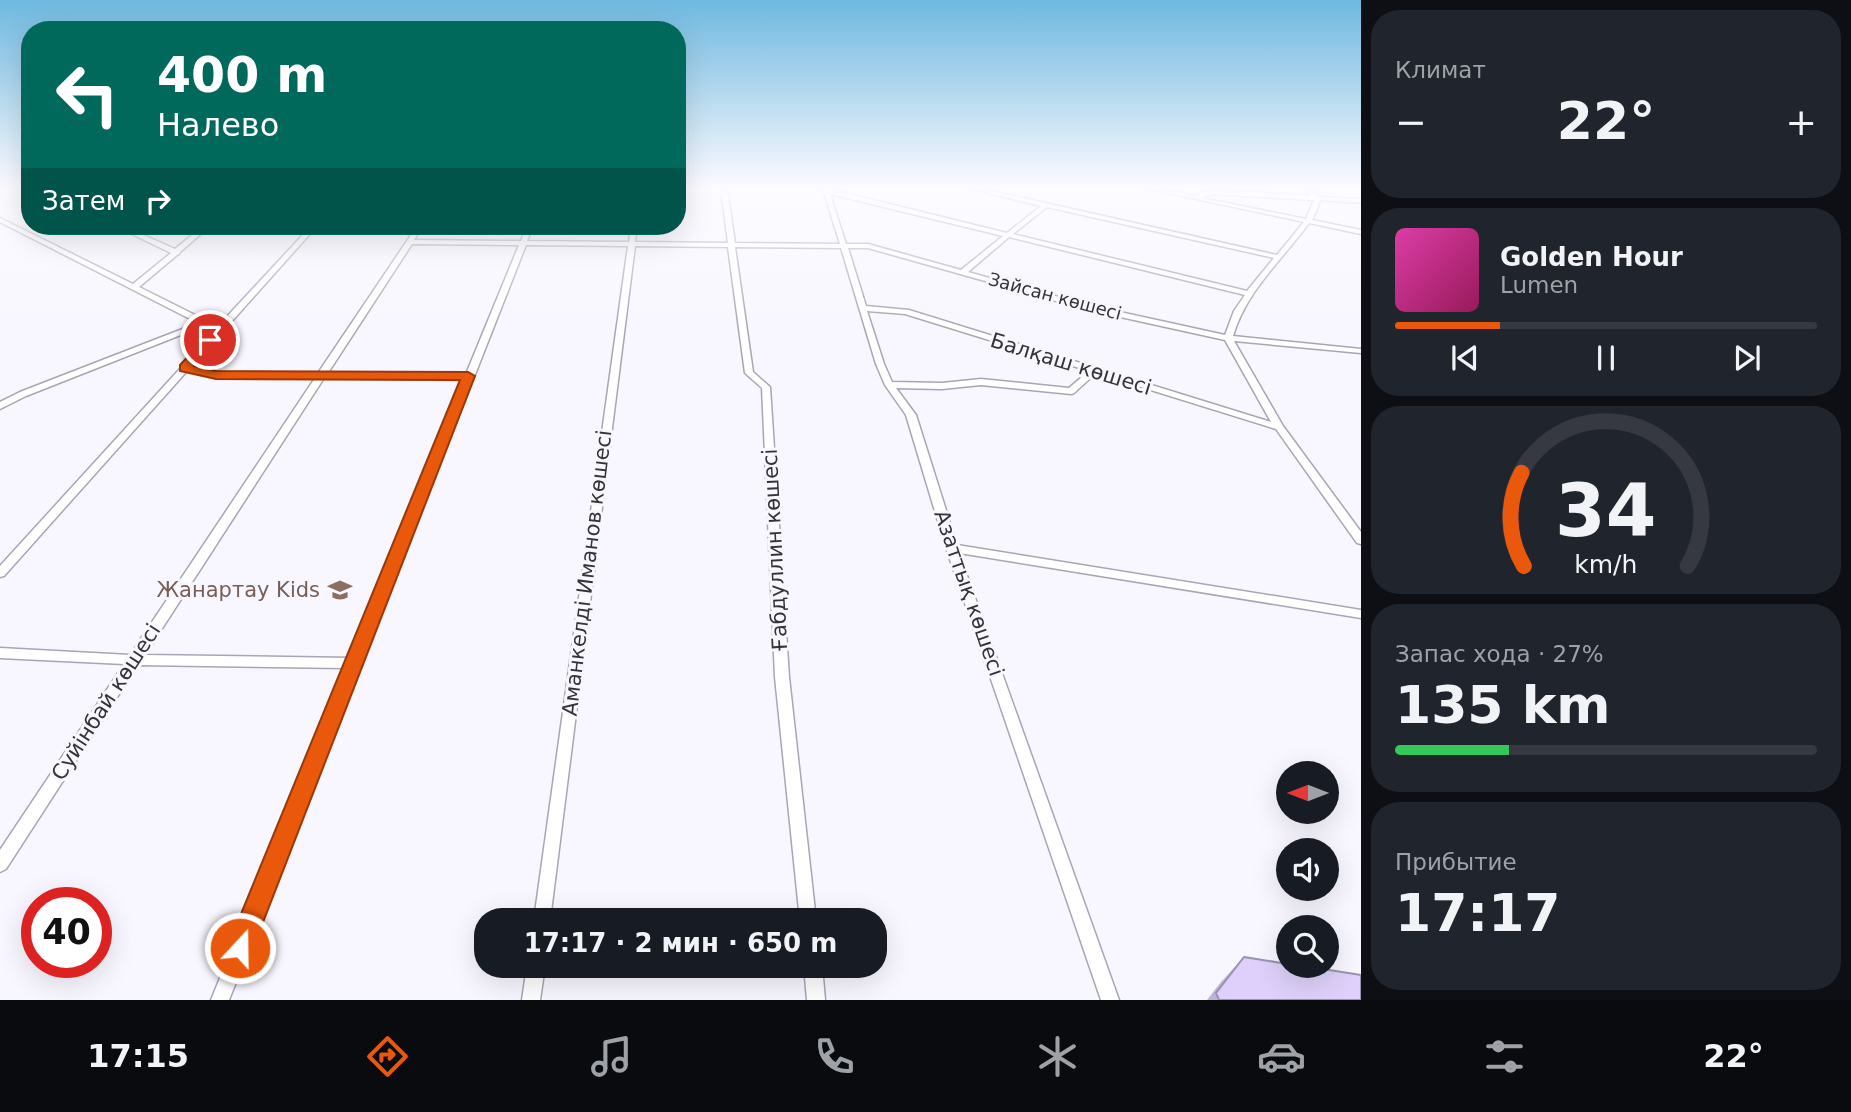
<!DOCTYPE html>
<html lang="ru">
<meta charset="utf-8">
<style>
:root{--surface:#171b24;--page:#20242c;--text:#f1f3f6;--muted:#9ea1a6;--line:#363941;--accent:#ea580c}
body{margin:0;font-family:"DejaVu Sans",sans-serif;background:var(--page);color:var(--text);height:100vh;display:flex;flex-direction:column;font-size:26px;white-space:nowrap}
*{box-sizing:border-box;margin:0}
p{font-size:23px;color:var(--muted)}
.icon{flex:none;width:38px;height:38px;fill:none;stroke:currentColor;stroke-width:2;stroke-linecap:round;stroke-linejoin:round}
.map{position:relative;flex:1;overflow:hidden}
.details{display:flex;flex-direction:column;gap:10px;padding:10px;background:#0d0f14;width:490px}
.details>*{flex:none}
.hud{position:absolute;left:21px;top:21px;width:665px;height:214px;border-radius:28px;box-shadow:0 7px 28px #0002;background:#00695c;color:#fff;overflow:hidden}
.needle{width:46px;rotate:270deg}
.tools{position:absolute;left:1276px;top:761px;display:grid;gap:14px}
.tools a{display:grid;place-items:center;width:63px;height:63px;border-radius:50%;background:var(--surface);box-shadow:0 7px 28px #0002;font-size:35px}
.speed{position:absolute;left:21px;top:887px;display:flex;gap:14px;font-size:35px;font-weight:700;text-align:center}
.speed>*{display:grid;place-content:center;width:91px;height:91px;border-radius:50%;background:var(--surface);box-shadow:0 7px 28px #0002;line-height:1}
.speed .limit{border:10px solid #d22;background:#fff;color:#111}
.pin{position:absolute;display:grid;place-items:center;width:60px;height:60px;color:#fff;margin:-30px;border:4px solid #fff;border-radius:50%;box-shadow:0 2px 7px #0007}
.me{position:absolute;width:77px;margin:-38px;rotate:21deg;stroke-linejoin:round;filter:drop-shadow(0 0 5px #0008)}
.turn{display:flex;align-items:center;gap:24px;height:147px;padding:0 21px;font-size:32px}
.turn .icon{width:91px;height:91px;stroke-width:2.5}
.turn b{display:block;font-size:49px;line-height:60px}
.then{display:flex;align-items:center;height:66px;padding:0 21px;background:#0003;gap:14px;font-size:26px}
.big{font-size:52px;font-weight:700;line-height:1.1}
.details .tile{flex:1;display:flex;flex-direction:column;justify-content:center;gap:10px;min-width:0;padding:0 24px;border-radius:28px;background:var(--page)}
.details .dial{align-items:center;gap:0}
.dial svg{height:182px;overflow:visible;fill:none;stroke:var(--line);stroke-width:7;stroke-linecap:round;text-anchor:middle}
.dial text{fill:var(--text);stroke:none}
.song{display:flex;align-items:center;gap:21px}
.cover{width:84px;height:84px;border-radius:10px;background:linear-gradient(135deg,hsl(320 70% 55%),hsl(330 70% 35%))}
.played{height:7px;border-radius:4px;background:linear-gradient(90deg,var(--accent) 25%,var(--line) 25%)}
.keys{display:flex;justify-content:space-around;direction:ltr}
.heat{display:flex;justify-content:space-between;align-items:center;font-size:38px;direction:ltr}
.charge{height:10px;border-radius:5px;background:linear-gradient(90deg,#34c759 27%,var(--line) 0)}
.trip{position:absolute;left:474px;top:908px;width:413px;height:70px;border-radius:28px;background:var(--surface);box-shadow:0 7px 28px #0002;font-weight:700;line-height:70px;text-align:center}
.tabs{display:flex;height:112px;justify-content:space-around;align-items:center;background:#090b0e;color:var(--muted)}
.tabs .icon{width:49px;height:49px}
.tabs .selected{color:var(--accent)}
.tabs b{font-size:32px;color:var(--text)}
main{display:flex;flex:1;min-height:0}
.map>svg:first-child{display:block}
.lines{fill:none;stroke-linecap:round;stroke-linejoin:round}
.minor-casing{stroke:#a7a5b6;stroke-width:3}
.minor{fill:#fff;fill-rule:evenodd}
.wall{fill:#bfb3d7}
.building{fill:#ded0fa;stroke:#9b92af;stroke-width:2}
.route{fill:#ea580c;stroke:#983908;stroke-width:2}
.labels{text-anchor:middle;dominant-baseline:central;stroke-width:6;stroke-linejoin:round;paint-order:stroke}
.far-street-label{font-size:18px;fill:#34333a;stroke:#f8f7ff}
.street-label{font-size:21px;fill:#34333a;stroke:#f8f7ff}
.education-label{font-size:21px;fill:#785e54;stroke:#f8f7ff;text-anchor:end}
</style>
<main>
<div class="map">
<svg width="1361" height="1000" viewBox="0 0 1361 1000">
<rect width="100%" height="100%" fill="#f8f7ff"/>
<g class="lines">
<g class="minor-casing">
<path id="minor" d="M 721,189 L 727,189 L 735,243 L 840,244 L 823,189 L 829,189 L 1007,233 L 1041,206 L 972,189 L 983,189 L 1277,255 L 1304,222 L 1149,189 L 1161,189 L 1195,196 L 1211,190 L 1312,196 L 1304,189 L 1310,189 L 1319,197 L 1361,199 L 1361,203 L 1320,200 L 1317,210 L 1312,220 L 1361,230 L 1361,234 L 1309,223 C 1282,260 1246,291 1233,336 L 1361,349 L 1361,353 L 1234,341 L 1283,426 L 1361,532 L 1361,544 L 1357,543 L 1276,429 L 1096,373 L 1074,393 L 1071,394 L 981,385 L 942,389 L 896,388 L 916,415 L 957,545 L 1361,610 L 1361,618 L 959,553 L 1119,1000 L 1101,1000 L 946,548 L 906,415 L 885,385 L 876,364 L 841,248 L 735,247 L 753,372 L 770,387 L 789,677 L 816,920 L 800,920 L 775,677 L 762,388 L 745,373 L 728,247 L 635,246 L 550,920 L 534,920 L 628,246 L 526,245 L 229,1000 L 211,1000 L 346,668 L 138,665 L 6,869 L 0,872 L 0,850 L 124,664 L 0,658 L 0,648 L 130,655 L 315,378 L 216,378 L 187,371 L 4,576 L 0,577 L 0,566 L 218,327 L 206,325 L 26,396 L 0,409 L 0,402 L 20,392 L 198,323 L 0,222 L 0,218 L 133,284 L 171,253 L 115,226 L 123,226 L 175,249 L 203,226 L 210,226 L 180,252 L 179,254 L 177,255 L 139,287 L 207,321 L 221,323 L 311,226 L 317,226 L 191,367 L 216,372 L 318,373 L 417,226 L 423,226 L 414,240 L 521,241 L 527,226 L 533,226 L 527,241 L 629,242 L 631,226 L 637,226 L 635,242 L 728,243 ZM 830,194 L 1003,236 L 961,270 L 868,244 L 846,244 ZM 1212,194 L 1314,200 L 1306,219 L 1202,198 ZM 1047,207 L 1274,258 L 1247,291 L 1013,234 ZM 1009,237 L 1245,295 L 1234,311 L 1225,335 L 1088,305 L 968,272 ZM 412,244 L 519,245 L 466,374 L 328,373 ZM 848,248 L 868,248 L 1084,309 L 1225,340 L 1271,422 L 909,310 L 866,306 ZM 867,311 L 905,314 L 1089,371 L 1069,388 L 981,379 L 942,383 L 892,382 L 884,364 ZM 324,378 L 464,380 L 351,658 L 145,655 Z
M 527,966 L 545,966 L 540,1000 L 522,1000 Z
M 804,966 L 822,966 L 825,1000 L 807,1000 Z"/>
</g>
<use href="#minor" class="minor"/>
</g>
<path class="wall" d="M 1244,957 L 1361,1000 L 1207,1000 L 1221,982 Z"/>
<path class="building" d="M 1244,957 L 1288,964 L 1288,966 L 1304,966 L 1361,975 L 1361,1000 L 1219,1000 L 1216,993 Z"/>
<linearGradient id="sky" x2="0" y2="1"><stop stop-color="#6eb8df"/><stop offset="0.57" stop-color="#fcfbff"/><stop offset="1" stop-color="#fcfbff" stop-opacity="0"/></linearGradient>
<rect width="1361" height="329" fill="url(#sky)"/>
<path class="route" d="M 210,336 L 216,340 L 194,366 L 216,371 L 468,372 L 475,376 L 253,948 L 249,957 L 240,961 L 231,957 L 227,948 L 460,380 L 216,379 L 180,371 L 180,365 L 206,337 Z"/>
<defs>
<g id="school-bare" transform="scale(1.89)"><path d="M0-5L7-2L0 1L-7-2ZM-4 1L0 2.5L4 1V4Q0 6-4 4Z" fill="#8d6e63" stroke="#f8f7ff" stroke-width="2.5" paint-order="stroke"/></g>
</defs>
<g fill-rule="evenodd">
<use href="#school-bare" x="340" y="590"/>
</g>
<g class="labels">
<g class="far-street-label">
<text transform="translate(1055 296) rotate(15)">Зайсан көшесі</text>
</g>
<g class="street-label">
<text transform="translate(1071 364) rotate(17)">Балқаш көшесі</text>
<text transform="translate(775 550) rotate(-93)">Ғабдуллин көшесі</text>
<text transform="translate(587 573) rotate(-83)">Аманкелді Иманов көшесі</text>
<text transform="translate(969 593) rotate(71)">Азаттық көшесі</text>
<text transform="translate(106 702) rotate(-57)">Суйінбай көшесі</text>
</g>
<g class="education-label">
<text x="320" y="590">Жанартау Kids</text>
</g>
</g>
</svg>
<div class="tools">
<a><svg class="needle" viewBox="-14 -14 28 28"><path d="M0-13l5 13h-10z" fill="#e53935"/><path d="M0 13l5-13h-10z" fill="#9ea1a6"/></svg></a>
<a><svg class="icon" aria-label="sound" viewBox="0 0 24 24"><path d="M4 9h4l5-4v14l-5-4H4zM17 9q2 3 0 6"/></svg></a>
<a><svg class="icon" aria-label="search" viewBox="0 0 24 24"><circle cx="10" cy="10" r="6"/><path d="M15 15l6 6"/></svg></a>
</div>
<div class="speed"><div class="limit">40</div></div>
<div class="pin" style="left:210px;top:340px;background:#d93025"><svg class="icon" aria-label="arrive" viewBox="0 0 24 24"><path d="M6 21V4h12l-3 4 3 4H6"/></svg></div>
<svg class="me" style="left:240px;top:948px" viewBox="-20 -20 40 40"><circle r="17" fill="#ea580c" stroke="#fff" stroke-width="3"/><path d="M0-11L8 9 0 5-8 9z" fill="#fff"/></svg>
<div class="trip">17:17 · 2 мин · 650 m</div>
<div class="hud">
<div class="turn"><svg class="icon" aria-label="left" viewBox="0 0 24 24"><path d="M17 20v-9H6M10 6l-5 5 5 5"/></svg><div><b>400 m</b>Налево</div></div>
<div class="then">Затем<svg class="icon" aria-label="right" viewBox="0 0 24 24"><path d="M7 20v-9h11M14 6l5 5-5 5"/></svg></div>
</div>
</div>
<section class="details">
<div class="tile"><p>Климат</p>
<div class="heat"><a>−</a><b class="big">22°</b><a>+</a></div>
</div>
<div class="tile">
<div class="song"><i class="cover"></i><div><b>Golden Hour</b><p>Lumen</p></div></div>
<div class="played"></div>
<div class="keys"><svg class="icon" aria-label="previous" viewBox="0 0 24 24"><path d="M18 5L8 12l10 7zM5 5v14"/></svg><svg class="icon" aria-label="pause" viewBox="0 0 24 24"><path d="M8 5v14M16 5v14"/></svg><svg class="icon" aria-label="next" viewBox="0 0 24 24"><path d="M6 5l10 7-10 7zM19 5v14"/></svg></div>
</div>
<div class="tile dial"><svg viewBox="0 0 100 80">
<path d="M14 69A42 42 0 1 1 86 69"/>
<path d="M14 69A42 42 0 0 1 13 28" stroke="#ea580c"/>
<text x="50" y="56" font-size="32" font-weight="700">34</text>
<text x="50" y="72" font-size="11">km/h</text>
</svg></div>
<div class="tile"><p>Запас хода · 27%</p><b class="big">135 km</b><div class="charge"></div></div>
<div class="tile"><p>Прибытие</p><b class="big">17:17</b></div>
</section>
</main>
<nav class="tabs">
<b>17:15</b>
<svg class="icon selected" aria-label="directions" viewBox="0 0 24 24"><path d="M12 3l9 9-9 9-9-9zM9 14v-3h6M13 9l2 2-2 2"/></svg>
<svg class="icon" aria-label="music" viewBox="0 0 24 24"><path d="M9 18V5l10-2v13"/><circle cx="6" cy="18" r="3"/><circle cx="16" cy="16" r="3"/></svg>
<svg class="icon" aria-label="phone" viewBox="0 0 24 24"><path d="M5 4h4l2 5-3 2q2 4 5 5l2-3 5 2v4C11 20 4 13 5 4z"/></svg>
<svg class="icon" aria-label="climate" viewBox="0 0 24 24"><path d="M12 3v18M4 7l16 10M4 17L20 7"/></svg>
<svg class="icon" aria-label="car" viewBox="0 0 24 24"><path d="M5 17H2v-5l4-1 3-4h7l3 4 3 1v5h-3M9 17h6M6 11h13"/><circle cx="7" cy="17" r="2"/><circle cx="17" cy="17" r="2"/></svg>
<svg class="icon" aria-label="filters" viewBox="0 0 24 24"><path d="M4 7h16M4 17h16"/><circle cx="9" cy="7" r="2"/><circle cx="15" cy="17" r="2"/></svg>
<b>22°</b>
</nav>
